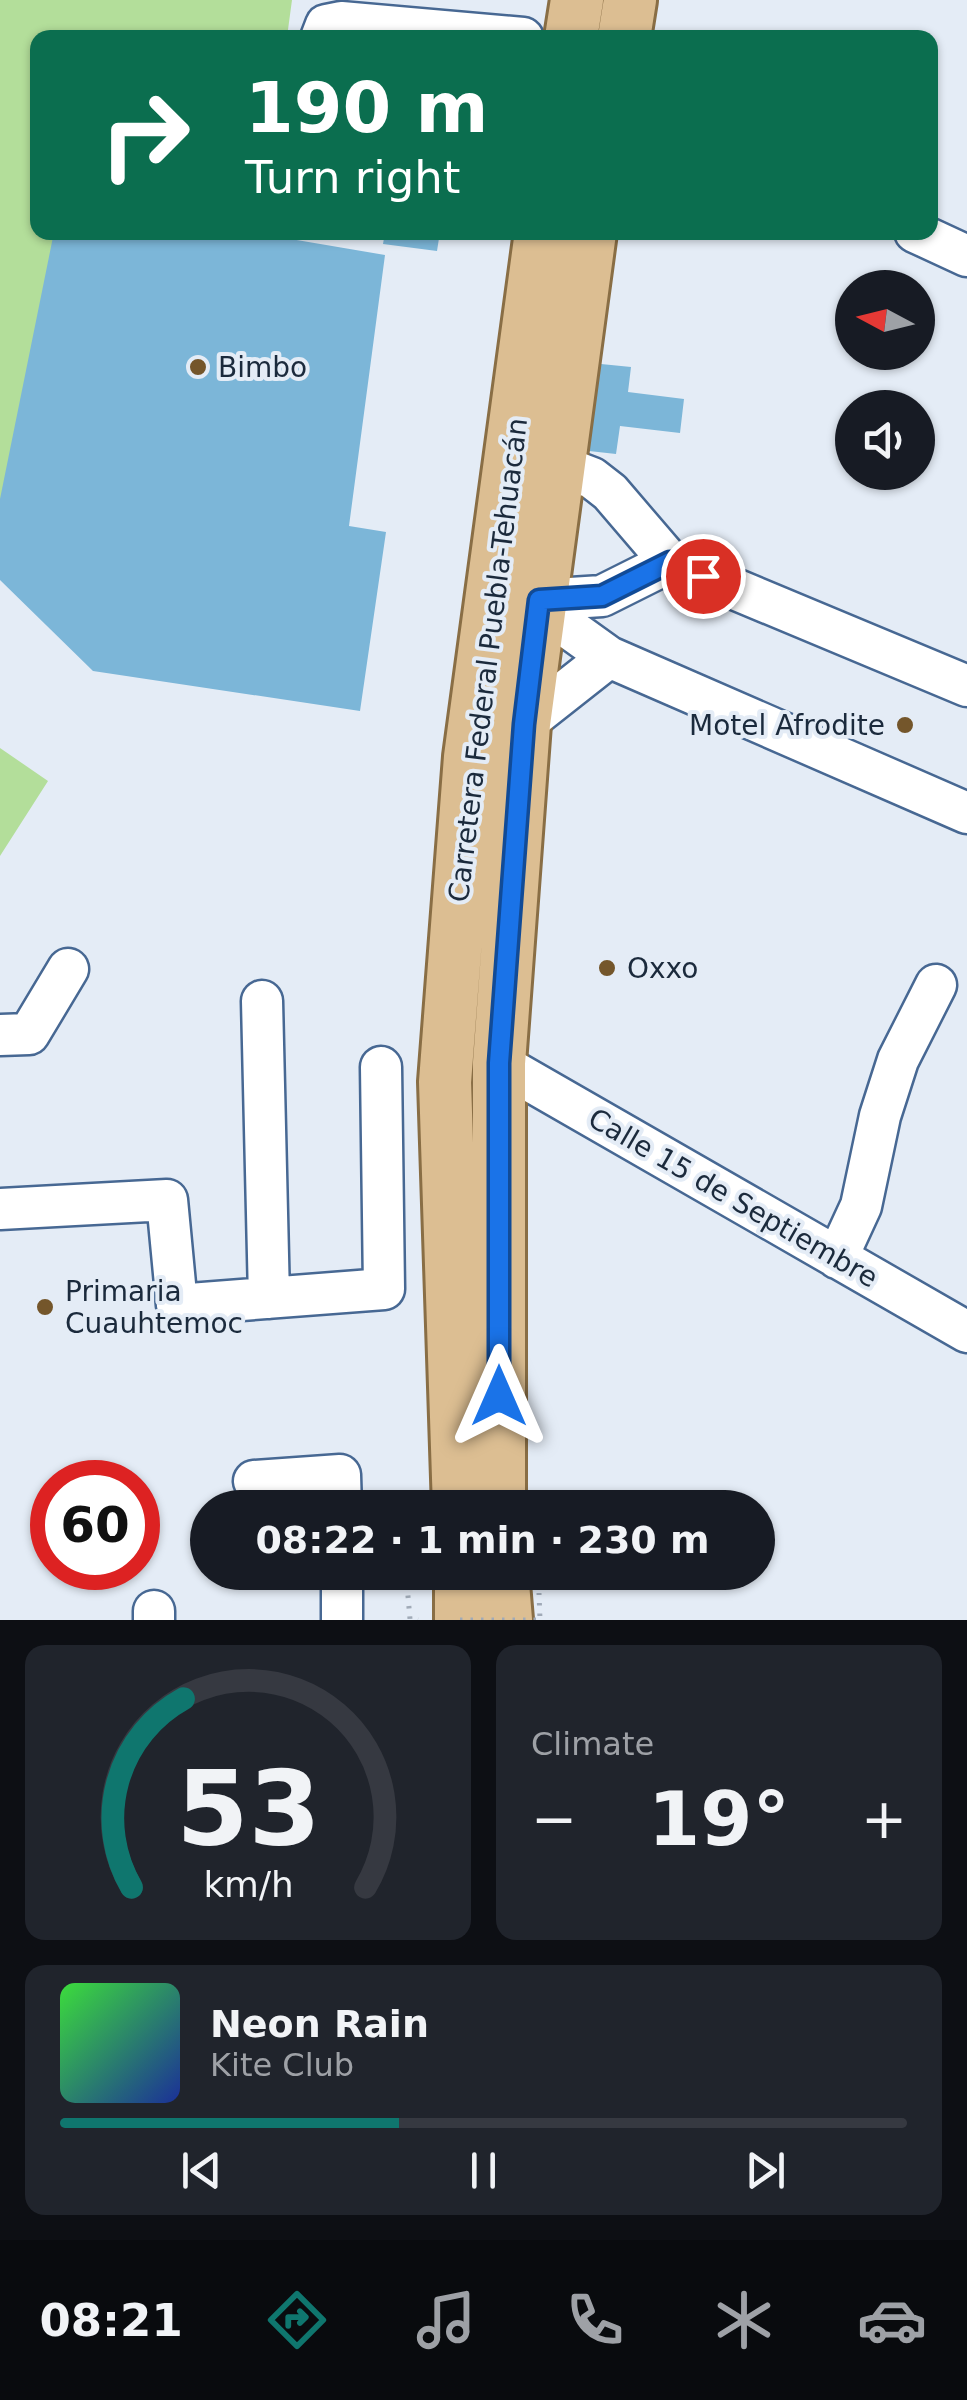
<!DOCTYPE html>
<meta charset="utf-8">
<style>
:root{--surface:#171b24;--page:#20242c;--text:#f1f3f6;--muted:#9ea1a6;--line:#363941;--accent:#0f766e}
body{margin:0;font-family:"DejaVu Sans",sans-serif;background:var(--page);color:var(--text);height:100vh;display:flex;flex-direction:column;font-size:38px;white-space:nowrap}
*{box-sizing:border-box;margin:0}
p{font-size:32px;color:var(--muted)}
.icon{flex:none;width:55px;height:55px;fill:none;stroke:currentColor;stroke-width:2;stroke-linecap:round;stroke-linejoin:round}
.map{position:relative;height:1620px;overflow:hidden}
.panel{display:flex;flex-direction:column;gap:25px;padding:25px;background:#0d0f14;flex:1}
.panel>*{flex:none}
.banner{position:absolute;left:30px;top:30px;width:908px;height:210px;border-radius:20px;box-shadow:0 2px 8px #0004;background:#0b6e4f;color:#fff;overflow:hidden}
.needle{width:65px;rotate:277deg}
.controls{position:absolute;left:835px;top:270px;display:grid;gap:20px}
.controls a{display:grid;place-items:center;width:100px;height:100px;border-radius:50%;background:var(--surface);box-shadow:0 2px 8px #0004;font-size:50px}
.speed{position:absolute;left:30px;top:1460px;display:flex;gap:20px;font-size:50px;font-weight:700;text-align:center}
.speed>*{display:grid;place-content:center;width:130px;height:130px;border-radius:50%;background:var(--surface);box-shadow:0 2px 8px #0004;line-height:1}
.speed .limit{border:15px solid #d22;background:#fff;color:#111}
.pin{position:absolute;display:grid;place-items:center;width:85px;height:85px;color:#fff;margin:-42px;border:5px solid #fff;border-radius:50%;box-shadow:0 2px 10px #0007}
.me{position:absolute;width:110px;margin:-55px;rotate:0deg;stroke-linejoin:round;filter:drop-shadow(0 0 8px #0008)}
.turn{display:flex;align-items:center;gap:35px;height:210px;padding:0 50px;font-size:45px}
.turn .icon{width:130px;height:130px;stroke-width:2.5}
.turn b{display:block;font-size:70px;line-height:85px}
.big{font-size:75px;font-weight:800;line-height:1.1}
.panel .card{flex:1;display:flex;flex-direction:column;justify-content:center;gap:15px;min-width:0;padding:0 35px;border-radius:20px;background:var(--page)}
.panel .dial{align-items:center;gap:0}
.dial svg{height:260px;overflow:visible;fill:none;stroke:var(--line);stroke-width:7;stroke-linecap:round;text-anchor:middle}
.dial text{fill:var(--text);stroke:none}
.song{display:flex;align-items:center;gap:30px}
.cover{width:120px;height:120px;border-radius:15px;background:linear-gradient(135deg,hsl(120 70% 55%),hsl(230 70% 35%))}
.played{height:10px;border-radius:5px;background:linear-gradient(90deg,var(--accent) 40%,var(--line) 40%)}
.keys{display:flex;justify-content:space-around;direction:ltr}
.heat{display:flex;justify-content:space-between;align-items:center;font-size:55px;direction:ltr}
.panel .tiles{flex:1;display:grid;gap:25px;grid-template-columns:1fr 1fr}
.card:last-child{grid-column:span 2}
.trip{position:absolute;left:190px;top:1490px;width:585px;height:100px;border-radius:50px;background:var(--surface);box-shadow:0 2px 8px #0004;font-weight:800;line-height:100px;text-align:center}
.menu{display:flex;height:160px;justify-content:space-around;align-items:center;background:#090b0e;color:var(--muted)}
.menu .icon{width:70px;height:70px}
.menu .current{color:var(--accent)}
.menu b{font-size:45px;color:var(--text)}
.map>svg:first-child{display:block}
.green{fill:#b3de9a}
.building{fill:#7cb6d8}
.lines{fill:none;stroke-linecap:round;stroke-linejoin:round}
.minor-casing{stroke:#476893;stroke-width:45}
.major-casing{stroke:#896e45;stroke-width:58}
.path{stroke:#a0aab7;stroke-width:5;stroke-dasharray:2.5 8;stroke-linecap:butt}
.minor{stroke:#fff;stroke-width:40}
.major{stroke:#dcbe92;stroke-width:52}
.path-bridge{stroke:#a0aab7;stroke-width:5;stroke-dasharray:2.5 8;stroke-linecap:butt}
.route-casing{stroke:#114b97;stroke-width:25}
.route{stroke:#1a73e8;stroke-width:18}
.poi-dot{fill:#74562b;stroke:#e4ecf6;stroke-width:4}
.labels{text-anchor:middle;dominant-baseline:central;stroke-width:8;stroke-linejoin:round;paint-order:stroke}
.poi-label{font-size:28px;fill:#1b2a3c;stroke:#e4ecf6;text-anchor:start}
.street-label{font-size:28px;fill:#1b2a3c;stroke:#e4ecf6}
</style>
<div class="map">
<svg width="967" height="1620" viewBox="0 0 967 1620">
<rect width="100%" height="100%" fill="#e4ecf6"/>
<path class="green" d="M 0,0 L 292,0 L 287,37 L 38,38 L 38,232 L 55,233 L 0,507 Z
M 0,748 L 48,781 L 0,856 Z"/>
<path class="building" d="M 54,232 L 250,232 L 385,255 L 349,526 L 386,532 L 360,711 L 93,671 L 0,580 L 0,499 Z
M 385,232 L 440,232 L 437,251 L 383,244 Z
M 591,363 L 631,367 L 628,392 L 684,399 L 680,433 L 620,426 L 616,454 L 580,450 Z"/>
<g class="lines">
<g class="minor-casing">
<path id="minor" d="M 321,38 L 326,25 L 341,22 L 523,38
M 915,232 L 967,256
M 558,465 L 592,478 L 610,492 L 670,562 L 967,686
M 539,600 L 602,596 L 670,562
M 538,606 L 609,657 L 967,813
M 524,724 L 609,657
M 262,1001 L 269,1298
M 0,1035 L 29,1034 L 68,969
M 499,1063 L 967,1332
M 0,1209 L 167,1200 L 177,1305 L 384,1289 L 381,1067
M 837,1258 L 861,1206 L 880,1116 L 898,1060 L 936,985
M 254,1481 L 340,1475 L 341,1508
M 342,1572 L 342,1620
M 154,1611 L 154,1620"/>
</g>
<g class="major-casing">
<path id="major" d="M 571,38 L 577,0
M 624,38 L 630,0
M 459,1508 L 445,1082 L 470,757 L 541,232
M 499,1508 L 499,1063 L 524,724 L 590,232
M 461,1572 L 461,1620
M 502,1572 L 506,1620"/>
</g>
<path class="path" d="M 407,1585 L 410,1619 L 418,1620"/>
<use href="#minor" class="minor"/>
<use href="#major" class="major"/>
<path class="path-bridge" d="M 460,1620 L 540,1620 L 539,1593"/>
</g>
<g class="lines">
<g class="route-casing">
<path id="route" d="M 499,1396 L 499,1063 L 524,724 L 539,600 L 602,596 L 670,562 L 703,576"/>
</g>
<use href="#route" class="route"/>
</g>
<g class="poi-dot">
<circle cx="198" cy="367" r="10"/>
<circle cx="905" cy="725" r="10"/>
<circle cx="607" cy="968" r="10"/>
<circle cx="45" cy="1307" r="10"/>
</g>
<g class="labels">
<g class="poi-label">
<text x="218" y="367">Bimbo</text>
<text x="885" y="725" text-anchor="end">Motel Afrodite</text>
<text x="627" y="968">Oxxo</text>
<text x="65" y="1291">Primaria<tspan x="65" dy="32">Cuauhtemoc</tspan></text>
</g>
<g class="street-label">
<text transform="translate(488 660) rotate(-83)">Carretera Federal Puebla-Tehuacán</text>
<text transform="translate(733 1198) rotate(30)">Calle 15 de Septiembre</text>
</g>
</g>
</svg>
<div class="controls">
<a><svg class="needle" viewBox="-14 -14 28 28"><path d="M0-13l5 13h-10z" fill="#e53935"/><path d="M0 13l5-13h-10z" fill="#9ea1a6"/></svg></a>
<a><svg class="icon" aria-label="sound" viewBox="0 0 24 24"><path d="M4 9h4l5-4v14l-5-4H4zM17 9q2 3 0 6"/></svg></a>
</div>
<div class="speed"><div class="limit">60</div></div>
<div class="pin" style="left:703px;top:576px;background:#d93025"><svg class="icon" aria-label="arrive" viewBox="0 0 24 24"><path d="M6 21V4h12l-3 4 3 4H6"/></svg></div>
<svg class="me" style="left:499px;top:1396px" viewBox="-20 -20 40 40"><path d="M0-17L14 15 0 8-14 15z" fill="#1a73e8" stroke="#fff" stroke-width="4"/></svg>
<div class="trip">08:22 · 1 min · 230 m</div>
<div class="banner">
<div class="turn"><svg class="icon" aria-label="right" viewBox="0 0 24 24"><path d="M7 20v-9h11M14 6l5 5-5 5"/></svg><div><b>190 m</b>Turn right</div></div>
</div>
</div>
<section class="panel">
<div class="tiles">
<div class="card dial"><svg viewBox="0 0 100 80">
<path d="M14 69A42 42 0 1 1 86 69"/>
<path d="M14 69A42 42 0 0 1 30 11" stroke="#0f766e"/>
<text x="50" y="56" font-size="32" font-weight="700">53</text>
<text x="50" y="72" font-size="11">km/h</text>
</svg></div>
<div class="card"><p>Climate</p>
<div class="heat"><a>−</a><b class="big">19°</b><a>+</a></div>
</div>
<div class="card">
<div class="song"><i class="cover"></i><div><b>Neon Rain</b><p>Kite Club</p></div></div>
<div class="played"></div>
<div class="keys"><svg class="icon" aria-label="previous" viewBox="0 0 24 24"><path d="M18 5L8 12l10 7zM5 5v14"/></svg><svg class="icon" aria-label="pause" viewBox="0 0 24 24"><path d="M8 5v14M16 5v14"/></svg><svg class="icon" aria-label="next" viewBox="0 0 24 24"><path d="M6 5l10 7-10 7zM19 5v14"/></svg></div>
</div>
</div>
</section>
<nav class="menu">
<b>08:21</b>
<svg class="icon current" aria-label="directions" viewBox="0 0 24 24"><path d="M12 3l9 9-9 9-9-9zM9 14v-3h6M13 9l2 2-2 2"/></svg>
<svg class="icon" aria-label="music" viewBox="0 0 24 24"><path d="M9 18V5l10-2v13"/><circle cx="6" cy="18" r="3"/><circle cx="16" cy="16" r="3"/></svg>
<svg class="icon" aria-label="phone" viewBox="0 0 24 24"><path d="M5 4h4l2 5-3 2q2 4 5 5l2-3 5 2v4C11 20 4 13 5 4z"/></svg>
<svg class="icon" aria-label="climate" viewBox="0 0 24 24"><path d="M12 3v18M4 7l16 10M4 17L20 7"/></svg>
<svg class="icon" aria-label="car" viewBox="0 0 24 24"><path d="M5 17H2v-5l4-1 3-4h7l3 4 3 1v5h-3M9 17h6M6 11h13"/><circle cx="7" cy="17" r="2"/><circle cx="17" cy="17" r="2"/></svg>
</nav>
